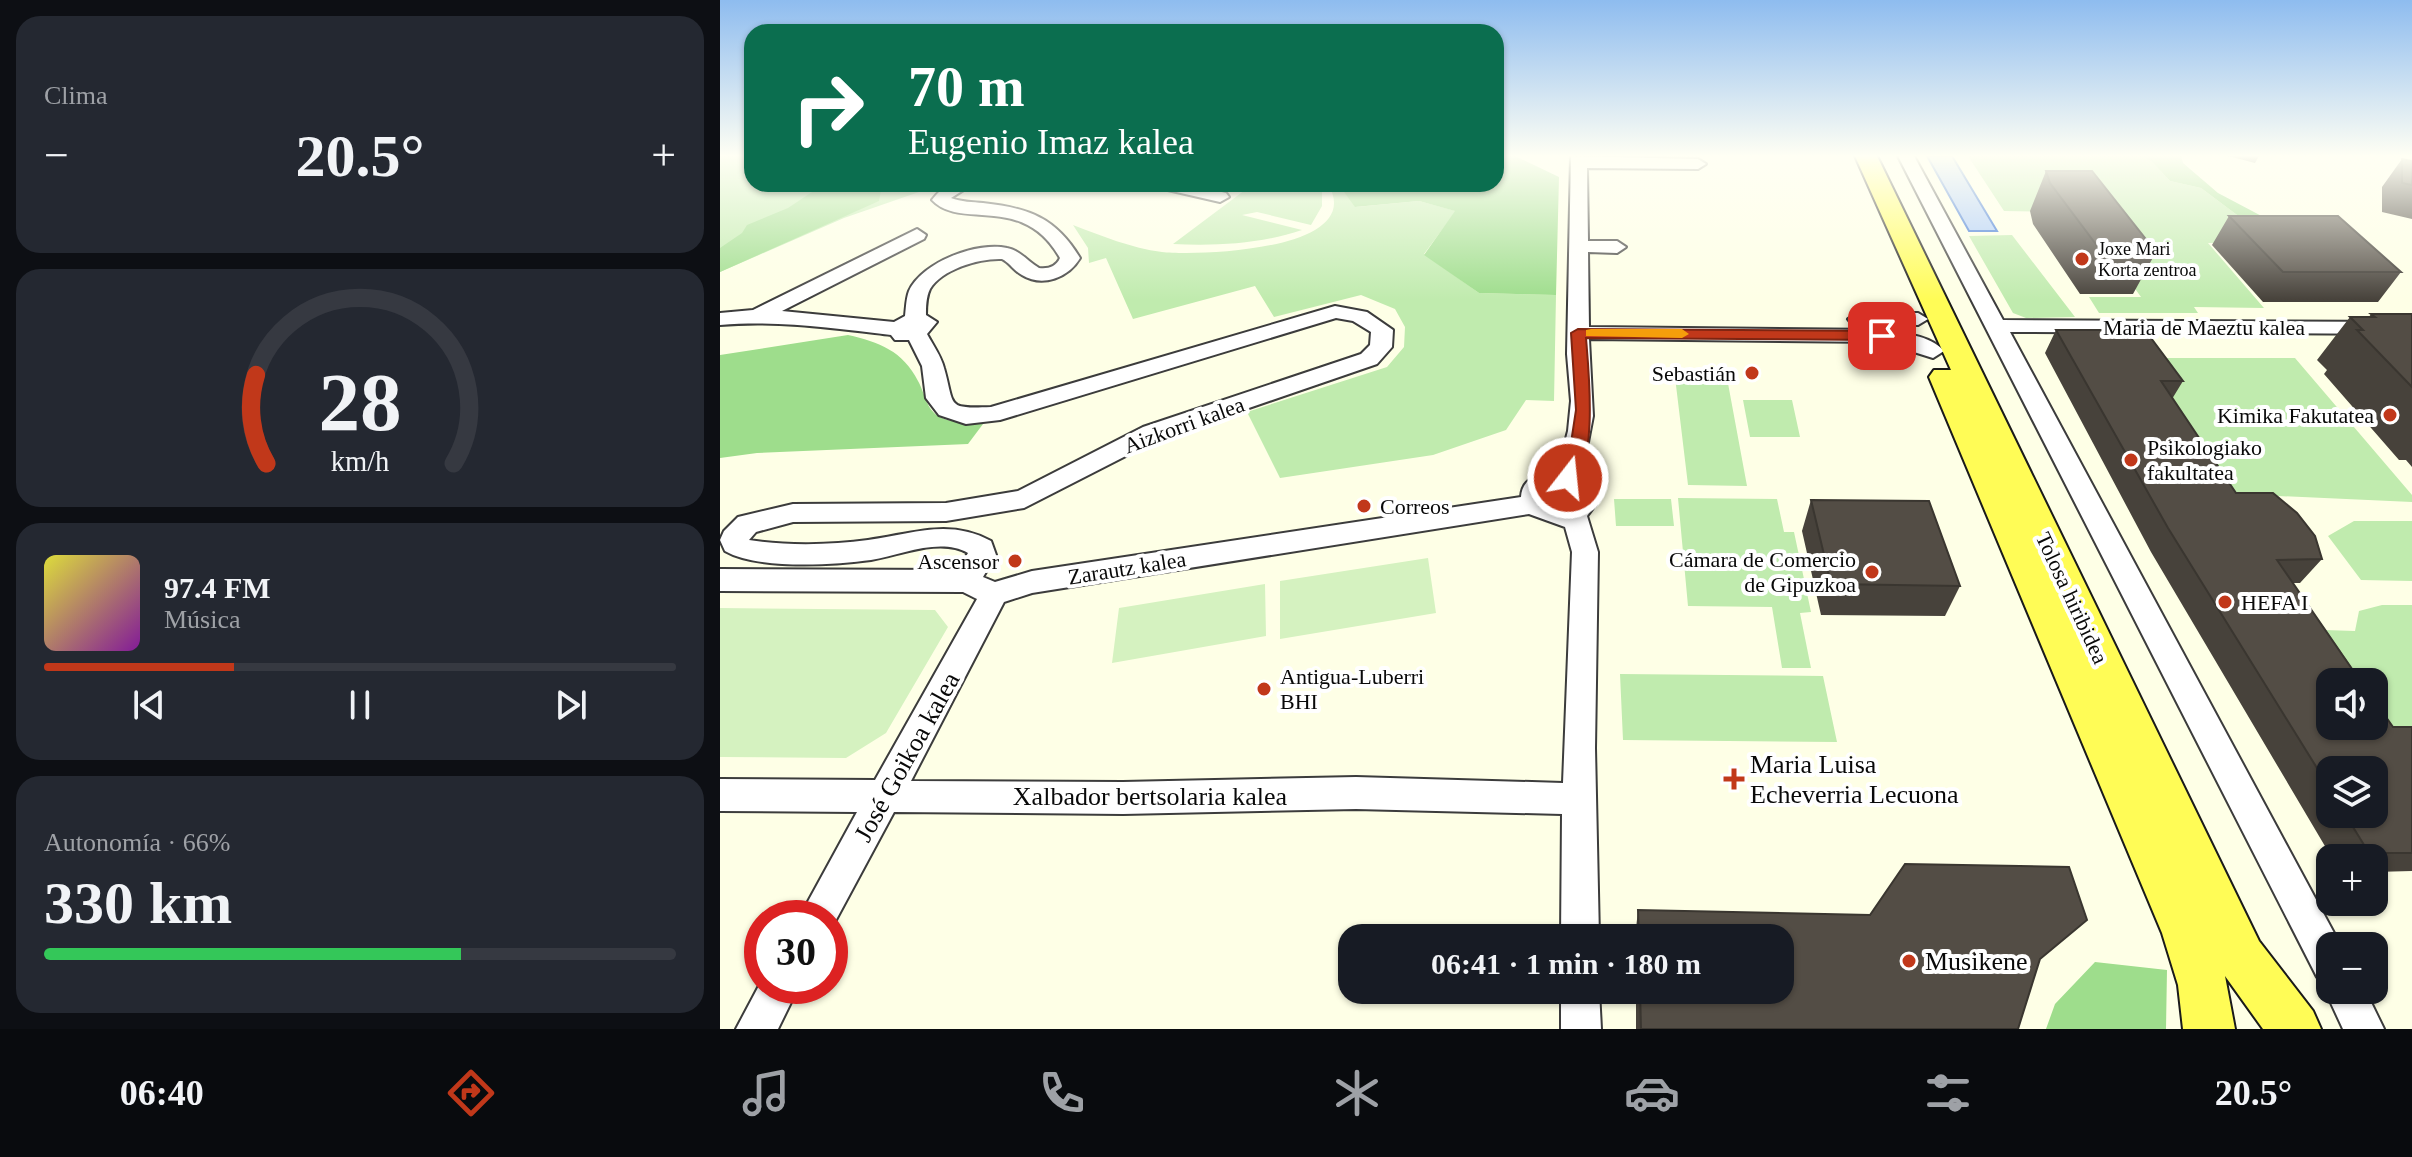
<!DOCTYPE html>
<html lang="es">
<meta charset="utf-8">
<style>
:root{--surface:#171b24;--page:#242831;--text:#f1f3f6;--muted:#9ea1a6;--line:#363941;--accent:#c1381a}
body{margin:0;font-family:"Times New Roman",serif;background:var(--page);color:var(--text);height:100vh;display:flex;flex-direction:column;font-size:30px;white-space:nowrap}
*{box-sizing:border-box;margin:0}
p{font-size:26px;color:var(--muted)}
.icon{flex:none;width:44px;height:44px;fill:none;stroke:currentColor;stroke-width:2;stroke-linecap:round;stroke-linejoin:round}
.map{position:relative;flex:1;overflow:hidden}
.drawer{display:flex;flex-direction:column;gap:16px;padding:16px;background:#0d0f14;width:720px}
.drawer>*{flex:none}
.top-card{position:absolute;left:24px;top:24px;width:760px;height:168px;border-radius:24px;box-shadow:0 2px 6px #0004;background:#0b6e4f;color:#fff;overflow:hidden}
.controls{position:absolute;left:1596px;top:668px;display:grid;gap:16px}
.controls a{display:grid;place-items:center;width:72px;height:72px;border-radius:16px;background:var(--surface);box-shadow:0 2px 6px #0004;font-size:40px}
.speed{position:absolute;left:24px;top:900px;display:flex;gap:16px;font-size:40px;font-weight:700;text-align:center}
.speed>*{display:grid;place-content:center;width:104px;height:104px;border-radius:50%;background:var(--surface);box-shadow:0 2px 6px #0004;line-height:1}
.speed .limit{border:12px solid #d22;background:#fff;color:#111}
.pin{position:absolute;display:grid;place-items:center;width:68px;height:68px;color:#fff;margin:-34px;border-radius:16px;box-shadow:0 4px 12px #0006}
.me{position:absolute;width:88px;margin:-44px;rotate:16deg;stroke-linejoin:round;filter:drop-shadow(0 0 6px #0008)}
.turn{display:flex;align-items:center;gap:28px;height:168px;padding:0 32px;font-size:36px}
.turn .icon{width:104px;height:104px;stroke-width:2.5}
.turn b{display:block;font-size:56px;line-height:68px}
.big{font-size:60px;font-weight:700;line-height:1.1}
.drawer .tile{flex:1;display:flex;flex-direction:column;justify-content:center;gap:12px;min-width:0;padding:0 28px;border-radius:24px;background:var(--page)}
.drawer .dial{align-items:center;gap:0}
.dial svg{height:208px;overflow:visible;fill:none;stroke:var(--line);stroke-width:7;stroke-linecap:round;text-anchor:middle}
.dial text{fill:var(--text);stroke:none}
.song{display:flex;align-items:center;gap:24px}
.cover{width:96px;height:96px;border-radius:12px;background:linear-gradient(135deg,hsl(60 70% 55%),hsl(290 70% 35%))}
.played{height:8px;border-radius:4px;background:linear-gradient(90deg,var(--accent) 30%,var(--line) 30%)}
.keys{display:flex;justify-content:space-around;direction:ltr}
.heat{display:flex;justify-content:space-between;align-items:center;font-size:44px;direction:ltr}
.charge{height:12px;border-radius:6px;background:linear-gradient(90deg,#34c759 66%,var(--line) 0)}
.trip{position:absolute;left:618px;top:924px;width:456px;height:80px;border-radius:24px;background:var(--surface);box-shadow:0 2px 6px #0004;font-weight:700;line-height:80px;text-align:center}
.tabs{display:flex;height:128px;justify-content:space-around;align-items:center;background:#090b0e;color:var(--muted)}
.tabs .icon{width:56px;height:56px}
.tabs .current{color:var(--accent)}
.tabs b{font-size:36px;color:var(--text)}
main{display:flex;flex:1;min-height:0}
.map>svg:first-child{display:block}
.green{fill:#c0ebae}
.forest{fill:#9edd8c}
.pitch{fill:#d5f2c0}
.water{fill:#a7c8fa;stroke:#2969d6;stroke-width:2}
.lines{fill:none;stroke-linecap:round;stroke-linejoin:round}
.minor-casing{stroke:#3c3c3c;stroke-width:4}
.major-casing{stroke:#1a1a1a;stroke-width:4}
.minor{fill:#fff;fill-rule:evenodd}
.major{fill:#fffc56;fill-rule:evenodd}
.wall{fill:#47423b;fill-rule:evenodd}
.building{fill:#534d45;stroke:#3a3630;stroke-width:2}
.route{fill:#c1381a;stroke:#7d2411;stroke-width:2}
.slow{fill:#f59e0b}
.poi-dot{fill:#c1381a;stroke:#fff;stroke-width:3}
.labels{text-anchor:middle;dominant-baseline:central;stroke-width:8;stroke-linejoin:round;paint-order:stroke}
.far-poi-label{font-size:18px;fill:#090909;stroke:#fff;text-anchor:start}
.street-label{font-size:22px;fill:#090909;stroke:#fff}
.poi-label{font-size:22px;fill:#090909;stroke:#fff;text-anchor:end}
.near-street-label{font-size:26px;fill:#090909;stroke:#fff}
.near-poi-label{font-size:26px;fill:#090909;stroke:#fff;text-anchor:start}
</style>
<main>
<section class="drawer">
<div class="tile"><p>Clima</p>
<div class="heat"><a>−</a><b class="big">20.5°</b><a>+</a></div>
</div>
<div class="tile dial"><svg viewBox="0 0 100 80">
<path d="M14 69A42 42 0 1 1 86 69"/>
<path d="M14 69A42 42 0 0 1 10 35" stroke="#c1381a"/>
<text x="50" y="56" font-size="32" font-weight="700">28</text>
<text x="50" y="72" font-size="11">km/h</text>
</svg></div>
<div class="tile">
<div class="song"><i class="cover"></i><div><b>97.4 FM</b><p>Música</p></div></div>
<div class="played"></div>
<div class="keys"><svg class="icon" aria-label="previous" viewBox="0 0 24 24"><path d="M18 5L8 12l10 7zM5 5v14"/></svg><svg class="icon" aria-label="pause" viewBox="0 0 24 24"><path d="M8 5v14M16 5v14"/></svg><svg class="icon" aria-label="next" viewBox="0 0 24 24"><path d="M6 5l10 7-10 7zM19 5v14"/></svg></div>
</div>
<div class="tile"><p>Autonomía · 66%</p><b class="big">330 km</b><div class="charge"></div></div>
</section>
<div class="map">
<svg width="1692" height="1029" viewBox="0 0 1692 1029">
<rect width="100%" height="100%" fill="#feffe6"/>
<path class="green" d="M 0,156 L 32,156 L 32,184 L 222,184 L 124,218 L 0,272 Z
M 1248,156 L 1421,156 L 1432,162 L 1450,181 L 1481,188 L 1521,218 L 1567,242 L 1488,243 L 1544,308 L 1474,307 L 1478,313 L 1379,313 L 1369,297 L 1421,297 L 1360,212 L 1284,211 Z
M 533,184 L 597,184 L 602,192 L 602,206 L 591,225 L 537,212 L 522,215 L 582,230 C 540,244 497,246 453,244 Z
M 608,184 L 618,184 L 636,207 L 699,201 L 736,211 L 704,254 L 759,293 L 836,295 L 834,401 L 806,400 L 786,430 L 713,455 L 560,478 L 527,412 L 667,367 L 684,347 L 685,327 L 675,309 L 641,295 L 554,317 L 535,286 L 413,319 L 386,258 L 369,263 L 368,248 L 353,225 C 382,236 411,248 442,252 C 477,256 648,251 608,184 Z
M 1292,235 L 1355,317 L 1306,318 L 1293,313 L 1249,236 Z
M 1420,358 L 1575,358 L 1692,495 L 1692,502 L 1515,494 Z
M 955,377 L 1007,378 L 1027,486 L 968,485 Z
M 1023,400 L 1072,400 L 1080,437 L 1030,437 Z
M 958,498 L 1057,499 L 1064,532 L 1074,532 L 1091,612 L 1080,613 L 1091,668 L 1062,668 L 1052,607 L 968,606 Z
M 894,499 L 951,499 L 954,526 L 896,526 Z
M 1634,521 L 1692,521 L 1692,581 L 1641,580 L 1608,536 Z
M 1662,605 L 1692,605 L 1692,758 L 1654,703 L 1654,682 L 1639,682 L 1604,630 L 1635,631 L 1639,611 Z
M 900,674 L 1103,676 L 1117,742 L 903,740 Z"/>
<path class="forest" d="M 776,156 L 795,156 L 839,177 L 836,295 L 759,293 L 704,255 L 735,211 L 699,201 L 635,207 L 618,184 L 776,184 Z
M 1421,156 L 1461,156 L 1463,163 L 1498,193 L 1551,221 L 1521,218 L 1481,188 L 1450,181 L 1432,162 Z
M 104,184 L 175,184 L 161,190 L 159,201 L 0,272 L 0,248 L 22,233 L 27,225 L 68,208 Z
M 128,335 C 159,342 183,351 198,381 C 205,393 206,410 220,417 C 231,423 250,423 263,424 L 248,444 L 37,453 L 0,458 L 0,355 Z
M 1375,962 L 1447,970 L 1446,1029 L 1326,1029 L 1335,1004 Z"/>
<path class="pitch" d="M 708,558 L 716,613 L 560,639 L 560,581 Z
M 545,584 L 546,636 L 392,663 L 399,608 Z
M 0,608 L 215,610 L 228,627 L 166,733 L 126,758 L 0,757 Z"/>
<path class="water" d="M 1207,156 L 1232,156 L 1277,231 L 1249,231 Z"/>
<g class="lines">
<g class="minor-casing">
<path id="minor" d="M 851,156 L 978,159 L 986,164 L 978,169 L 867,168 L 868,241 L 897,241 L 906,247 L 897,253 L 868,252 L 869,327 L 1162,330 C 1181,333 1211,335 1224,351 L 1213,358 L 1162,342 L 869,339 L 873,416 L 862,474 L 872,483 L 879,500 L 867,516 L 878,552 L 875,748 L 879,938 L 841,938 L 842,814 L 636,809 L 403,814 L 174,812 L 110,931 L 110,918 L 79,918 L 137,812 L 0,811 L 0,779 L 155,780 L 257,599 L 243,592 L 0,591 L 0,569 L 238,570 L 248,553 C 220,537 181,555 151,560 C 113,565 38,570 5,551 L 0,540 L 4,531 L 18,517 L 73,504 L 226,503 L 298,491 L 423,427 L 641,354 L 650,345 L 651,332 L 633,321 L 616,318 L 280,420 L 246,424 L 219,415 L 206,398 L 202,366 L 189,340 L 175,340 L 171,335 C 113,328 58,320 0,325 L 0,313 L 33,310 L 197,229 L 206,235 L 204,239 L 62,311 L 174,322 L 185,316 C 186,308 186,299 189,291 C 202,262 258,241 287,248 C 301,251 307,261 319,268 C 328,269 336,267 340,258 C 303,192 241,231 212,200 C 224,184 233,184 253,184 L 231,198 C 241,202 253,202 263,203 C 309,208 336,218 360,258 C 349,277 323,288 302,275 C 294,271 290,263 282,259 C 260,258 222,269 210,289 C 206,297 206,307 206,315 L 217,322 L 207,334 C 213,345 221,356 224,368 C 235,406 225,409 271,407 L 615,306 L 647,312 L 673,330 L 672,347 L 657,364 L 439,439 L 304,508 L 226,521 L 73,522 L 36,532 L 29,540 C 66,546 111,545 148,540 C 192,534 229,518 271,541 L 276,555 L 263,577 L 275,582 L 312,571 L 801,497 C 802,477 821,472 838,469 L 848,431 L 851,401 L 847,354 ZM 834,487 L 847,488 L 853,499 L 845,505 L 829,502 L 827,492 ZM 809,514 L 845,527 L 852,552 L 843,783 L 636,777 L 403,782 L 191,781 L 284,602 L 312,593 Z
M 1178,156 L 1194,156 L 1283,320 L 1692,322 L 1692,334 L 1290,332 L 1621,946 L 1610,946 L 1610,990 L 1645,990 L 1664,1029 L 1623,1029 L 1605,990 L 1608,982 L 1597,977 Z
M 436,184 L 467,184 L 506,193 L 509,197 L 500,202 L 439,188 Z
M 1138,313 L 1198,313 L 1208,319 L 1198,325 L 1131,323 L 1128,319 Z
M 42,980 L 42,986 L 79,986 L 58,1029 L 16,1029 Z
M 841,990 L 879,990 L 881,1029 L 841,1029 Z"/>
</g>
<g class="major-casing">
<path id="major" d="M 1135,156 L 1157,156 L 1539,941 L 1593,1011 L 1601,1029 L 1543,1029 L 1505,976 L 1515,1029 L 1463,1029 L 1458,985 L 1442,933 L 1209,377 L 1214,370 L 1231,370 Z"/>
</g>
<use href="#minor" class="minor"/>
<use href="#major" class="major"/>
</g>
<path class="wall" d="M 1508,156 L 1539,156 L 1535,163 Z
M 1682,159 L 1692,161 L 1692,219 L 1662,212 L 1662,187 Z
M 1326,171 L 1436,252 L 1413,294 L 1360,294 L 1313,224 L 1310,211 Z
M 1509,216 L 1681,272 L 1658,302 L 1543,302 L 1492,245 Z
M 1651,314 L 1692,314 L 1692,467 L 1686,460 L 1679,460 L 1604,374 L 1607,370 L 1597,360 L 1630,317 L 1649,317 Z
M 1336,330 L 1463,381 L 1452,399 L 1516,493 L 1602,559 L 1580,583 L 1573,583 L 1673,727 L 1692,727 L 1692,871 L 1654,872 L 1654,858 L 1612,858 L 1431,552 L 1325,353 ZM 1610,770 L 1654,814 L 1610,814 Z
M 1091,500 L 1240,586 L 1225,616 L 1101,615 L 1082,531 Z
M 918,910 L 1319,960 L 1298,1029 L 916,1029 L 916,990 L 1060,990 L 1060,938 L 915,938 Z"/>
<path class="building" d="M 1682,159 L 1692,161 L 1692,185 L 1682,183 Z
M 1326,171 L 1372,171 L 1436,252 L 1381,251 L 1330,183 Z
M 1509,216 L 1618,216 L 1681,272 L 1563,272 Z
M 1651,314 L 1692,314 L 1692,387 L 1637,330 L 1643,330 L 1630,317 L 1655,317 Z
M 1336,330 L 1425,330 L 1463,381 L 1441,381 L 1516,493 L 1553,493 L 1577,513 L 1595,536 L 1602,559 L 1557,560 L 1641,682 L 1610,682 L 1610,726 L 1654,726 L 1654,700 L 1673,727 L 1692,727 L 1692,853 L 1649,853 L 1625,814 L 1654,814 L 1654,770 L 1610,770 L 1610,789 L 1448,528 Z
M 1091,500 L 1209,501 L 1240,586 L 1111,584 Z
M 1185,864 L 1349,867 L 1367,920 L 1320,959 L 1298,1029 L 921,1029 L 920,990 L 1060,990 L 1060,938 L 919,938 L 918,910 L 1150,915 Z"/>
<linearGradient id="sky" x2="0" y2="1"><stop stop-color="#8ebcef"/><stop offset="0.52" stop-color="#fffff4"/><stop offset="1" stop-color="#fffff4" stop-opacity="0"/></linearGradient>
<rect width="1692" height="300" fill="url(#sky)"/>
<path class="route" d="M 858,329 L 1162,331 L 1169,336 L 1162,340 L 866,338 C 868,364 880,475 848,484 L 840,478 L 851,443 L 856,410 L 851,333 Z"/>
<path class="slow" d="M 871,329 L 962,329 L 969,334 L 962,338 L 866,336 L 866,330 Z"/>
<g class="poi-dot">
<circle cx="1362" cy="259" r="8"/>
<circle cx="1032" cy="373" r="8"/>
<circle cx="1670" cy="415" r="8"/>
<circle cx="1411" cy="460" r="8"/>
<circle cx="644" cy="506" r="8"/>
<circle cx="295" cy="561" r="8"/>
<circle cx="1152" cy="572" r="8"/>
<circle cx="1505" cy="602" r="8"/>
<circle cx="544" cy="689" r="8"/>
<path d="M1010 767h8v8h8v8h-8v8h-8v-8h-8v-8h8z"/>
<circle cx="1189" cy="961" r="8"/>
</g>
<g class="labels">
<g class="far-poi-label">
<text x="1378" y="249">Joxe Mari<tspan x="1378" dy="21">Korta zentroa</tspan></text>
</g>
<g class="street-label">
<text x="1484" y="327">Maria de Maeztu kalea</text>
<text transform="translate(464 425) rotate(-20)">Aizkorri kalea</text>
<text transform="translate(407 568) rotate(-9)">Zarautz kalea</text>
<text transform="translate(1352 598) rotate(65)">Tolosa hiribidea</text>
</g>
<g class="poi-label">
<text x="1016" y="373">Sebastián</text>
<text x="1654" y="415">Kimika Fakutatea</text>
<text x="1427" y="447" text-anchor="start">Psikologiako<tspan x="1427" dy="25">fakultatea</tspan></text>
<text x="660" y="506" text-anchor="start">Correos</text>
<text x="1136" y="559">Cámara de Comercio<tspan x="1136" dy="25">de Gipuzkoa</tspan></text>
<text x="279" y="561">Ascensor</text>
<text x="1521" y="602" text-anchor="start">HEFA I</text>
<text x="560" y="676" text-anchor="start">Antigua-Luberri<tspan x="560" dy="25">BHI</tspan></text>
</g>
<g class="near-street-label">
<text transform="translate(187 757) rotate(-61)">José Goikoa kalea</text>
<text x="430" y="796">Xalbador bertsolaria kalea</text>
</g>
<g class="near-poi-label">
<text x="1030" y="764">Maria Luisa<tspan x="1030" dy="30">Echeverria Lecuona</tspan></text>
<text x="1205" y="961">Musikene</text>
</g>
</g>
</svg>
<div class="controls">
<a><svg class="icon" aria-label="sound" viewBox="0 0 24 24"><path d="M4 9h4l5-4v14l-5-4H4zM17 9q2 3 0 6"/></svg></a>
<a><svg class="icon" aria-label="layers" viewBox="0 0 24 24"><path d="M12 4l9 5-9 5-9-5zM3 14l9 5 9-5"/></svg></a>
<a>+</a>
<a>−</a>
</div>
<div class="speed"><div class="limit">30</div></div>
<div class="pin" style="left:1162px;top:336px;background:#d93025"><svg class="icon" aria-label="arrive" viewBox="0 0 24 24"><path d="M6 21V4h12l-3 4 3 4H6"/></svg></div>
<svg class="me" style="left:848px;top:478px" viewBox="-20 -20 40 40"><circle r="17" fill="#c1381a" stroke="#fff" stroke-width="3"/><path d="M0-11L8 9 0 5-8 9z" fill="#fff"/></svg>
<div class="trip">06:41 · 1 min · 180 m</div>
<div class="top-card">
<div class="turn"><svg class="icon" aria-label="right" viewBox="0 0 24 24"><path d="M7 20v-9h11M14 6l5 5-5 5"/></svg><div><b>70 m</b>Eugenio Imaz kalea</div></div>
</div>
</div>
</main>
<nav class="tabs">
<b>06:40</b>
<svg class="icon current" aria-label="directions" viewBox="0 0 24 24"><path d="M12 3l9 9-9 9-9-9zM9 14v-3h6M13 9l2 2-2 2"/></svg>
<svg class="icon" aria-label="music" viewBox="0 0 24 24"><path d="M9 18V5l10-2v13"/><circle cx="6" cy="18" r="3"/><circle cx="16" cy="16" r="3"/></svg>
<svg class="icon" aria-label="phone" viewBox="0 0 24 24"><path d="M5 4h4l2 5-3 2q2 4 5 5l2-3 5 2v4C11 20 4 13 5 4z"/></svg>
<svg class="icon" aria-label="climate" viewBox="0 0 24 24"><path d="M12 3v18M4 7l16 10M4 17L20 7"/></svg>
<svg class="icon" aria-label="car" viewBox="0 0 24 24"><path d="M5 17H2v-5l4-1 3-4h7l3 4 3 1v5h-3M9 17h6M6 11h13"/><circle cx="7" cy="17" r="2"/><circle cx="17" cy="17" r="2"/></svg>
<svg class="icon" aria-label="filters" viewBox="0 0 24 24"><path d="M4 7h16M4 17h16"/><circle cx="9" cy="7" r="2"/><circle cx="15" cy="17" r="2"/></svg>
<b>20.5°</b>
</nav>
